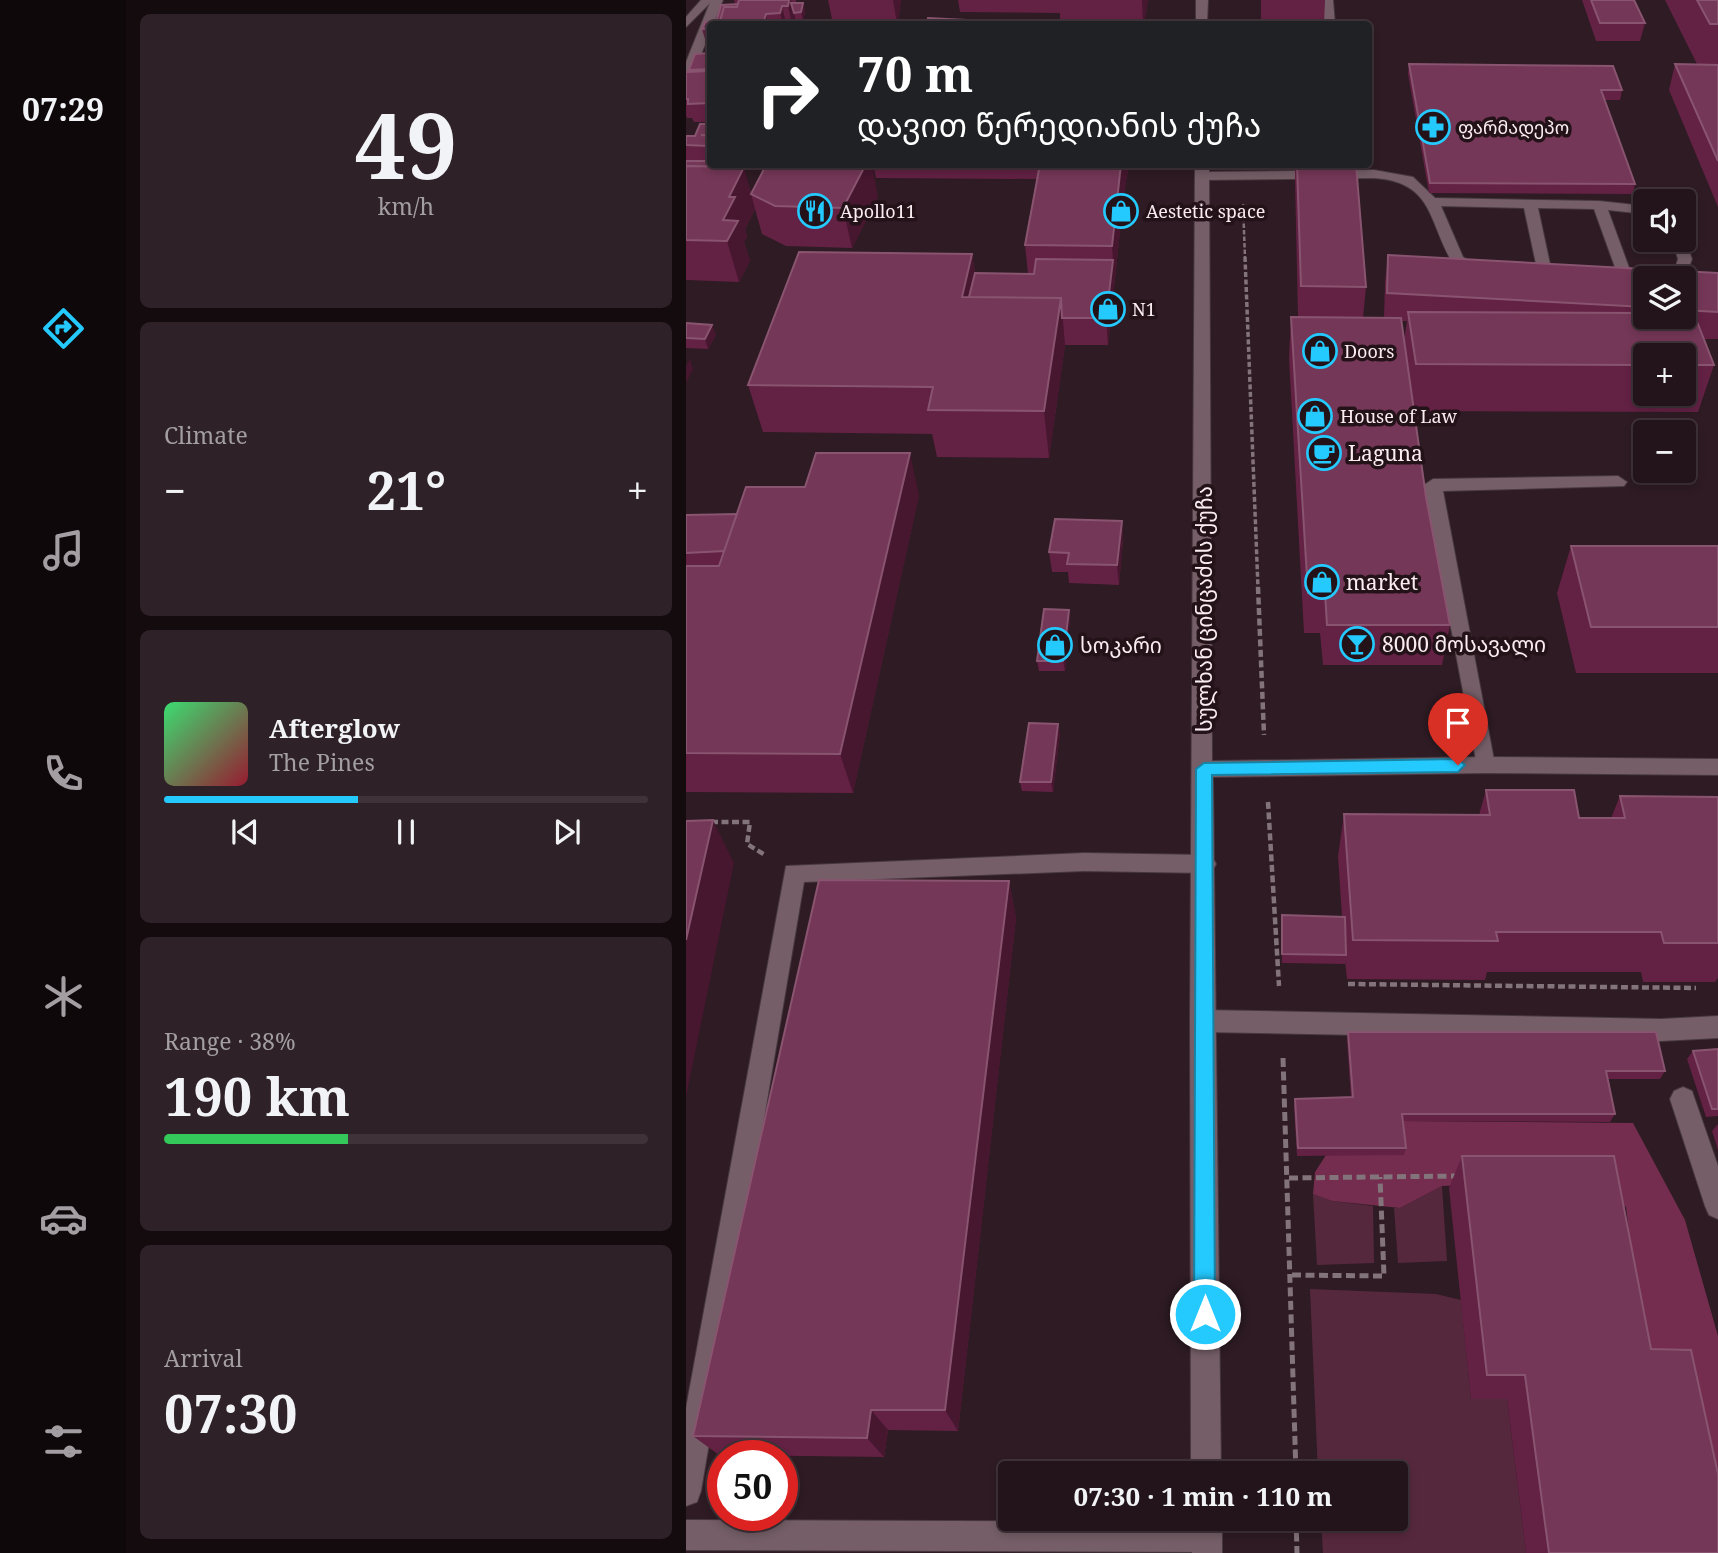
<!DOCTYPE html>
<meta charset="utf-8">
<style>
:root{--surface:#22141a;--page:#2e2127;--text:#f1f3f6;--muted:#a29ea2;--line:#3f3339;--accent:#24c9fe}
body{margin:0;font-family:"Noto Serif","Noto Sans Georgian",serif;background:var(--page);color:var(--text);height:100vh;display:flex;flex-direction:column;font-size:26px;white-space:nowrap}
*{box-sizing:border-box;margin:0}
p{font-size:23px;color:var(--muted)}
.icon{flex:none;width:38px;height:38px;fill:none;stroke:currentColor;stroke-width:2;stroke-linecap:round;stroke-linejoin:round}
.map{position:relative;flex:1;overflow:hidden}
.details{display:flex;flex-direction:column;gap:14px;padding:14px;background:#130b0e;width:560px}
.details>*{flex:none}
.banner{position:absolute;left:21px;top:21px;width:665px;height:147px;border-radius:7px;box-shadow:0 4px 10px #0003,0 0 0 2px var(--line);background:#202124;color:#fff;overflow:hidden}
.controls{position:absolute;left:947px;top:189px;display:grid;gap:14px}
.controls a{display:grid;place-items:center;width:63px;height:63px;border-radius:7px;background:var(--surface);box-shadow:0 4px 10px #0003,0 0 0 2px var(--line);font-size:35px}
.speed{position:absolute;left:21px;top:1440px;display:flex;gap:14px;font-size:35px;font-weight:700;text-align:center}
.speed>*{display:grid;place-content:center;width:91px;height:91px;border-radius:50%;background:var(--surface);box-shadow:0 4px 10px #0003,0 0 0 2px var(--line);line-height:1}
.speed .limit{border:10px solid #d22;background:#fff;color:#111}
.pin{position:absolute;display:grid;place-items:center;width:60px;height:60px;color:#fff;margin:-72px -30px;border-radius:50% 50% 50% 0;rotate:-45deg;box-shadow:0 0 7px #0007}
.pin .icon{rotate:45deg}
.me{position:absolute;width:77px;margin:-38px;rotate:0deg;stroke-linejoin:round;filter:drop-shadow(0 0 5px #0008)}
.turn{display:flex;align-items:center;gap:24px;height:147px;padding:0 35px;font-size:32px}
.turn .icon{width:91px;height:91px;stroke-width:2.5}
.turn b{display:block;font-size:49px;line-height:60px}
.big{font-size:52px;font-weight:700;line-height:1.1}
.details .tile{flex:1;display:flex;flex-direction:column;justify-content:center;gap:10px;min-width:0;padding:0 24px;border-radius:10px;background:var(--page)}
.details .dial{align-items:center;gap:0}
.dial b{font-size:91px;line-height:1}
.song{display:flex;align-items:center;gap:21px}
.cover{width:84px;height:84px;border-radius:10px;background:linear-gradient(135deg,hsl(140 70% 55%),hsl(350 70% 35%))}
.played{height:7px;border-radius:4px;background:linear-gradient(90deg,var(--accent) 40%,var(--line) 40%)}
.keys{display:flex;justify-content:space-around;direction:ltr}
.heat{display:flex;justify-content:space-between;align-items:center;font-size:38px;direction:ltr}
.charge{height:10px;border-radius:5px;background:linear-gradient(90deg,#34c759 38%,var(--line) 0)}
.trip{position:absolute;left:312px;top:1461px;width:410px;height:70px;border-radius:7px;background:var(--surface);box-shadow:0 4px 10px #0003,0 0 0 2px var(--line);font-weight:700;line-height:70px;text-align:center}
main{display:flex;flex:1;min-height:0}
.tabs{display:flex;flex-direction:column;width:126px;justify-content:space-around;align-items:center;background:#0e080a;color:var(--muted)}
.tabs .icon{width:49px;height:49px}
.tabs .on{color:var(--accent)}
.tabs b{font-size:32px;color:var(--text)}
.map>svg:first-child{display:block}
.green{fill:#56283d}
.forest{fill:#742d4f}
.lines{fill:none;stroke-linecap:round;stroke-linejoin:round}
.lane-casing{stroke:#47383f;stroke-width:2}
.street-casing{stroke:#47383f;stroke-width:2}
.secondary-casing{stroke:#47383f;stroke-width:2}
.path-far3{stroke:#83737a;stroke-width:2.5;stroke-dasharray:4.5 2;stroke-linecap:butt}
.path-far2{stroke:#83737a;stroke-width:3.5;stroke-dasharray:5 2.5;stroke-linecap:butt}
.path-far1{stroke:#83737a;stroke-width:4.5;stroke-dasharray:7 3.5;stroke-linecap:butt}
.path{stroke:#83737a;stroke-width:5;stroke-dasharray:9 4.5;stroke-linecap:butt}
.lane{fill:#755e67;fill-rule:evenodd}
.street{fill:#755e67;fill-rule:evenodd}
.secondary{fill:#755e67;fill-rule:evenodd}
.wall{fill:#632144;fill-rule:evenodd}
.shaded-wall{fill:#47162f}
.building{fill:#743757;stroke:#89546f;stroke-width:2}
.route{fill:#24c9fe;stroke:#1783a5;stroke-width:2}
.labels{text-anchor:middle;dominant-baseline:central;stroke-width:7;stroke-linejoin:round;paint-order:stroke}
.far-poi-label{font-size:18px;fill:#faedf2;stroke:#241219;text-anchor:start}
.poi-label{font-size:21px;fill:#faedf2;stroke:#241219;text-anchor:start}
.street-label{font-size:21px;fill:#faedf2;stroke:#241219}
</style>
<main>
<nav class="tabs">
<b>07:29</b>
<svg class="icon on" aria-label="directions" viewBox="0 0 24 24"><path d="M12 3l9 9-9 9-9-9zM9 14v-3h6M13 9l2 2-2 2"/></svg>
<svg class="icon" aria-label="music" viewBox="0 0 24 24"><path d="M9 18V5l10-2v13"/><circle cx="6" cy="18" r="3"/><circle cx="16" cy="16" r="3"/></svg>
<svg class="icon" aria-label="phone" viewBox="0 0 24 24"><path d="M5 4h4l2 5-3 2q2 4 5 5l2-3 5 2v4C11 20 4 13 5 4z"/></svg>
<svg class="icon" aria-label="climate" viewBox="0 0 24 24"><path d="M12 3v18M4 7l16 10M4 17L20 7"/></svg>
<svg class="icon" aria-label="car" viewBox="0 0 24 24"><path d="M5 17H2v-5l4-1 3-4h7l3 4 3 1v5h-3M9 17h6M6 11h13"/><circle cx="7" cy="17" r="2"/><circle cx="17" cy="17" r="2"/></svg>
<svg class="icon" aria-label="filters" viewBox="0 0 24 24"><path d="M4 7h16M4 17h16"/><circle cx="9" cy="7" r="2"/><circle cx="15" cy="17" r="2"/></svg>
</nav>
<section class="details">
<div class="tile dial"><b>49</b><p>km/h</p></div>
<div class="tile"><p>Climate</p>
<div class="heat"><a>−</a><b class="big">21°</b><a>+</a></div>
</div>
<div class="tile">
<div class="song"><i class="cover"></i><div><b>Afterglow</b><p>The Pines</p></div></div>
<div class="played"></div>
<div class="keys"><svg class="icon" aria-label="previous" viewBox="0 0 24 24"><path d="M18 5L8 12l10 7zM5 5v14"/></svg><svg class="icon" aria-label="pause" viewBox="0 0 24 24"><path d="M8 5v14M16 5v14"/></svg><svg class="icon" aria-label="next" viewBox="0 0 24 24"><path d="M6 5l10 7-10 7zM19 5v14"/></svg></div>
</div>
<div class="tile"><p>Range · 38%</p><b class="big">190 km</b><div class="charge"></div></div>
<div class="tile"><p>Arrival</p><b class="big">07:30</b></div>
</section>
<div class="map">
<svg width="1032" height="1553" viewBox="0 0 1032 1553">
<rect width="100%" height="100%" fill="#2e1b23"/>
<path class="green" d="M 756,1186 L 761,1261 L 712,1263 L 708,1208 L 714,1208 Z
M 627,1194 L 646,1201 L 687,1206 L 688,1263 L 631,1265 Z
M 624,1289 L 750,1294 L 775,1300 L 785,1399 L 821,1399 L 840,1553 L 637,1553 L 635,1519 L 709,1519 L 709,1474 L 632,1473 Z"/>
<path class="forest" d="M 714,1121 L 947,1123 L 999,1220 L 1032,1336 L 1032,1553 L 958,1354 L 940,1207 L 902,1181 L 756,1186 L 714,1208 L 646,1201 L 627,1194 L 629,1172 L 640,1155 L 718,1155 Z"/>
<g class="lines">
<g class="lane-casing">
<path id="lane" d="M 15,0 L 27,0 L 0,27 L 0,17 Z
M 688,170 L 727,177 L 749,198 L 913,201 L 959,206 L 959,214 L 922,210 L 949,284 L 942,288 L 935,284 L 908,209 L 852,208 L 867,278 L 860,282 L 853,278 L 838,208 L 755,206 L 777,257 L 803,272 L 796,276 L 766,262 C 742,220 747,182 688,178 L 516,180 L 509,176 L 516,172 Z
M 998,237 L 1006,259 L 998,281 L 998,278 L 986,278 L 992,259 L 986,240 L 998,240 Z
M 932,476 L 941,482 L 938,486 L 757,491 L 809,765 L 806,771 L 792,771 L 738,485 L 747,479 Z
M 398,853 L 519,855 L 527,858 L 530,864 L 527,870 L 519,873 L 398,871 L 118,882 L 15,1491 L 11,1502 L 0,1506 L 0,1408 L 100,866 Z
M 516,1010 L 975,1019 L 1032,1016 L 1032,1038 L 975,1041 L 516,1032 L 508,1029 L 504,1021 L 508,1013 Z
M 997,1087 L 1006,1091 L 1032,1166 L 1032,1219 L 1023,1215 L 1019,1206 L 984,1099 L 988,1091 Z
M 0,1520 L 521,1522 L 532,1526 L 536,1537 L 532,1548 L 521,1552 L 0,1550 Z"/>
</g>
<g class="street-casing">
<path id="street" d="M 25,0 L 37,0 L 6,77 L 0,81 L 0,62 Z
M 635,0 L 647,0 L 649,24 L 638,24 Z"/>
</g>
<g class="secondary-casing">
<path id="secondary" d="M 510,0 L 522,0 L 521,24 L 510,24 Z
M 509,164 L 523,164 L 526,761 L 799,757 L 1032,759 L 1032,775 L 799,773 L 527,777 L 535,1474 L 505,1474 L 504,1021 Z
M 506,1519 L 536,1519 L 536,1553 L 506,1553 Z"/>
</g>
<path class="path-far3" d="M 557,204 L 559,258"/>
<path class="path-far2" d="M 559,257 L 572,588"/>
<path class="path-far1" d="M 572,587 L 578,735
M 582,802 L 593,986
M 25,822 L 64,822 L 61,844 L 79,855
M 662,984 L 1010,988"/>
<path class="path" d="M 597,1058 L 610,1474
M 603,1178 L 772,1176
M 606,1275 L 698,1276 L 694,1177
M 610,1519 L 611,1553"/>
<use href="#lane" class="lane"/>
<use href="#street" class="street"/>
<use href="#secondary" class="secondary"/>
</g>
<path class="wall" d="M 48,0 L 110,0 L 110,3 L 117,3 L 119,12 L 117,21 L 110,22 L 109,24 L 24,24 L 24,122 L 8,122 L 6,118 L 1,118 L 0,115 L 0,72 L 3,72 L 3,70 L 23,53 L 16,29 L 30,22 L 49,4 Z
M 142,0 L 215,0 L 212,24 L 147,24 Z
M 272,0 L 462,0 L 458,24 L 346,24 L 374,21 L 374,13 L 274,12 Z
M 575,0 L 639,0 L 638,24 L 575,24 Z
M 896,0 L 948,0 L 959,23 L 954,41 L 910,41 Z
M 979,0 L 1032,0 L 1032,207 L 983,90 L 989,64 L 1011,64 Z
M 723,64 L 936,90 L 934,100 L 919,100 L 949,184 L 947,194 L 743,193 L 722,74 Z
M 24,124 L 24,164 L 55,164 L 65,192 L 192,197 L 166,248 L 100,246 L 76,234 L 69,209 L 59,229 L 61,237 L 58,242 L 64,261 L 53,282 L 0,280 L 0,136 L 9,136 Z
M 187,164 L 443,164 L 438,193 L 422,345 L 379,345 L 363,458 L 251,457 L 246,434 L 77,432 L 62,385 L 286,254 L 289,273 L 342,274 L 339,245 L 351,179 L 190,178 Z
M 609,164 L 670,164 L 680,287 L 677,318 L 698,318 L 699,282 L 702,255 L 1032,273 L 1032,339 L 1018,339 L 1028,365 L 1012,412 L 728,411 L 740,497 L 764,625 L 756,665 L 637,665 L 634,633 L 618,633 L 603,358 L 605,317 L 612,317 L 609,180 ZM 959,278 L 998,278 L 998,317 L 959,317 ZM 715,321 L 721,321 L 718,340 ZM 959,355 L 998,355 L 998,394 L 959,394 Z
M 0,323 L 26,325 L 30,335 L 22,349 L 0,348 Z
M 233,495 L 167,793 L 0,792 L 0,515 L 51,514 Z
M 436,521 L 437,540 L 433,585 L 383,583 L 382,572 L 366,572 L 363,552 Z
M 885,546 L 1032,546 L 1032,673 L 890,673 L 871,593 Z
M 383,610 L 384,620 L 379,671 L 353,671 L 351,661 Z
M 374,733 L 367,792 L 336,791 L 334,782 Z
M 800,790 L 893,818 L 925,818 L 934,796 L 1032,797 L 1032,978 L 1029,982 L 957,982 L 955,972 L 801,972 L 799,980 L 661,979 L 659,961 L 659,964 L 596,963 L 596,915 L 656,917 L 652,856 L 658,814 L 793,815 Z
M 323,881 L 330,918 L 272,1431 L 202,1430 L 198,1457 L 33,1455 L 7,1436 Z
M 662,1032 L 979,1071 L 974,1079 L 922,1079 L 929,1114 L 924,1122 L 717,1121 L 720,1148 L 718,1155 L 611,1156 L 608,1107 L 609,1099 L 665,1098 L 661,1040 Z
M 1032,1049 L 1032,1116 L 1020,1117 L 1001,1059 L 1007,1051 Z
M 1032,1124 L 1032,1150 L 1026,1131 Z
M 776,1156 L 965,1349 L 1032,1553 L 840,1553 L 821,1399 L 785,1399 L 763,1188 Z"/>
<path class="shaded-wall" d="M 103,0 L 105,0 L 110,22 L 109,24 L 106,24 L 102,6 Z
M 207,0 L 215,0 L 212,24 L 211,24 Z
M 456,0 L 462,0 L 458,24 L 457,24 Z
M 117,3 L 119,12 L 117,21 L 115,12 Z
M 96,6 L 100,24 L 97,24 L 94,13 Z
M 80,14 L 82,24 L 77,24 Z
M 52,164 L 55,164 L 57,171 L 58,167 L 69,209 L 59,229 L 61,237 L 58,242 L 64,261 L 53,282 L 41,241 L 37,220 Z
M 180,164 L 186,164 L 192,197 L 166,248 L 157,208 Z
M 435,164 L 443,164 L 438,193 L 422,345 L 420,318 L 427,260 L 426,246 Z
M 286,254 L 293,300 L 276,297 Z
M 375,298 L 379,345 L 363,458 L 358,411 Z
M 26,325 L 30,335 L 22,349 L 19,339 Z
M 4,359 L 7,369 L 0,383 L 0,366 Z
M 224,453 L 233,495 L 167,793 L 154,754 Z
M 436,521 L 437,540 L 433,585 L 431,565 Z
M 383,610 L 384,620 L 379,671 L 377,661 Z
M 372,724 L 374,733 L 367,792 L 365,782 Z
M 27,820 L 48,863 L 0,1097 L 0,940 Z
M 323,881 L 330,918 L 272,1431 L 259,1410 Z
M 185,1410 L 202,1430 L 198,1457 L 181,1438 Z"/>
<path class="building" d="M 53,0 L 103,0 L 102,6 L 96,6 L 94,13 L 80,14 L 77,24 L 24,24 L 24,28 L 16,29 L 19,22 L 34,21 L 38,7 L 51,7 Z
M 905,0 L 948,0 L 959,23 L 914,23 Z
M 1011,0 L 1032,0 L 1032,24 L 1024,24 Z
M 105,3 L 117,3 L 115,12 L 108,13 Z
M 52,4 L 51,7 L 38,7 L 34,21 L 30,22 L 35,5 Z
M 242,18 L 299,21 L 297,24 L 240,24 Z
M 347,21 L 453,22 L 452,24 L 346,24 Z
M 24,53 L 24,69 L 3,70 L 9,54 Z
M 723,64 L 927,66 L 936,90 L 915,90 L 949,184 L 744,183 Z
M 989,64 L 1032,65 L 1032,161 Z
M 24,71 L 24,103 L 2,104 L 2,99 L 0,99 L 0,72 Z
M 14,124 L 24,124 L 24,135 L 15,135 L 24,136 L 24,142 L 23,146 L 0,145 L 0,136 L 9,136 Z
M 0,161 L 24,161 L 24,164 L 52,164 L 51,167 L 1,166 L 0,168 Z
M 90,164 L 180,164 L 157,208 L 89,206 L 65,194 L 78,169 Z
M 354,164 L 435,164 L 426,246 L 339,245 Z
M 611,164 L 670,164 L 680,287 L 615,286 Z
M 1,166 L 58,167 L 43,197 L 49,197 L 37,220 L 52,221 L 41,241 L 0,240 L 0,168 Z
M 113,252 L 286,254 L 276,297 L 375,298 L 358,411 L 242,410 L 247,387 L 62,385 Z
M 702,255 L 1032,273 L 1032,312 L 998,310 L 998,278 L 959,278 L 959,307 L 701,293 Z
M 350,259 L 427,260 L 420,318 L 376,318 L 375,298 L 283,297 L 289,273 L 348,274 Z
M 722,312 L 959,313 L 959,317 L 998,317 L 998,314 L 1008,314 L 1028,365 L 998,365 L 998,355 L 959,355 L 959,365 L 730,364 Z
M 605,317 L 715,318 L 740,497 L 764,625 L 641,625 L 639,593 L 622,593 Z
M 0,323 L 26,325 L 19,339 L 0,338 Z
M 130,453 L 224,453 L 154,754 L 0,753 L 0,566 L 33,566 L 60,487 L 119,487 Z
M 51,514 L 38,551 L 0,553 L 0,515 Z
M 369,519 L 436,521 L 431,565 L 381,564 L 383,553 L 363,552 Z
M 885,546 L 1032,546 L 1032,627 L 905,627 Z
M 358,609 L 383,610 L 377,661 L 351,661 Z
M 343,723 L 372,724 L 365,782 L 334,782 Z
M 800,790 L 888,790 L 893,818 L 939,818 L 934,796 L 1032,797 L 1032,943 L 978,943 L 975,932 L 810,932 L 812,941 L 667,940 L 658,814 L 804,815 Z
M 27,820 L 0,940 L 0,821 Z
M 133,880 L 323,881 L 259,1410 L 185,1410 L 181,1438 L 7,1436 Z
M 596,915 L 659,917 L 660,955 L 596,954 Z
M 662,1032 L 970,1032 L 979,1071 L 920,1071 L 929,1114 L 716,1114 L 720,1148 L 612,1148 L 609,1099 L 667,1097 Z
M 1032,1049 L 1032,1109 L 1026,1109 L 1007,1051 Z
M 776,1156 L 928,1156 L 965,1349 L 1005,1350 L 1032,1474 L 1032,1553 L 863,1553 L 839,1375 L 801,1375 Z"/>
<path class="route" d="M 772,759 L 779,765 L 772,772 L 526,775 L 529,1314 L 526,1321 L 519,1324 L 511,1321 L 508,1314 L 510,769 L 518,763 Z"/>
<defs>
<g id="pharmacy-ring" transform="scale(1.75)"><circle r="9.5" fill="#241219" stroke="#24c9fe" stroke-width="1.5"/><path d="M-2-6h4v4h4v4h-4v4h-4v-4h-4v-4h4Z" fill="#24c9fe"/></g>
<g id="restaurant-ring" transform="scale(1.75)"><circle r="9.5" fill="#241219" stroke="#24c9fe" stroke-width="1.5"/><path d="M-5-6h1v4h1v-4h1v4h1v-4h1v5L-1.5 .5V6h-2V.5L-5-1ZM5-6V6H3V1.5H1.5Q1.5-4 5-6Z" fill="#24c9fe"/></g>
<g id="shop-ring" transform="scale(1.75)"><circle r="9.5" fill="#241219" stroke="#24c9fe" stroke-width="1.5"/><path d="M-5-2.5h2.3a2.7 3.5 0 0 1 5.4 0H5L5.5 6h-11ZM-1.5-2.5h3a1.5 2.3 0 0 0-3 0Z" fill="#24c9fe"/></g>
<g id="cafe-ring" transform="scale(1.75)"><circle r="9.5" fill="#241219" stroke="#24c9fe" stroke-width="1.5"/><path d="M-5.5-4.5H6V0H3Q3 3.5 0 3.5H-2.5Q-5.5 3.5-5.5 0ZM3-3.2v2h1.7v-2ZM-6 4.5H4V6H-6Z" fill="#24c9fe"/></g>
<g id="bar-ring" transform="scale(1.75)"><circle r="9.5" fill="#241219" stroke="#24c9fe" stroke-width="1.5"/><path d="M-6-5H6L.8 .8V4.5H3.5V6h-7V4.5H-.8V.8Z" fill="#24c9fe"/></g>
</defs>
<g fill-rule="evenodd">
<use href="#pharmacy-ring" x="747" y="127"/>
<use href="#restaurant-ring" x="129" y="211"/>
<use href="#shop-ring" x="435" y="211"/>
<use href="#shop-ring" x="422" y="309"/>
<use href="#shop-ring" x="634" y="351"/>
<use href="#shop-ring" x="629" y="416"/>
<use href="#cafe-ring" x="638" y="453"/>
<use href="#shop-ring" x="636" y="582"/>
<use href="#bar-ring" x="671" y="644"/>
<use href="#shop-ring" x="369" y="645"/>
</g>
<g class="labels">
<g class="far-poi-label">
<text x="772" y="127">ფარმადეპო</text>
<text x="154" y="211">Apollo11</text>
<text x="460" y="211">Aestetic space</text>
<text x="446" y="309">N1</text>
<text x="658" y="351">Doors</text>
<text x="654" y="416">House of Law</text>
</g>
<g class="poi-label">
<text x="662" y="453">Laguna</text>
<text x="660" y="582">market</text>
<text x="696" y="644">8000 მოსავალი</text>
<text x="394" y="645">სოკარი</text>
</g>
<g class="street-label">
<text transform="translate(518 609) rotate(-90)">სულხან ცინცაძის ქუჩა</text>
</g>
</g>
</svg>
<div class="controls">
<a><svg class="icon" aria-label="sound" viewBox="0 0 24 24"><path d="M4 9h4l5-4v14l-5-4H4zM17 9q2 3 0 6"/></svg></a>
<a><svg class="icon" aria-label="layers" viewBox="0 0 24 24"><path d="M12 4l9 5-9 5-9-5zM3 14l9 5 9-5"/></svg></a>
<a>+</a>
<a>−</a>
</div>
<div class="speed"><div class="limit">50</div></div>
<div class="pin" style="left:772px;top:765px;background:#d93025"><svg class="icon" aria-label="arrive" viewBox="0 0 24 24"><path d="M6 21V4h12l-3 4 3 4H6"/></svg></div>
<svg class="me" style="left:519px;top:1314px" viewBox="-20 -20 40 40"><circle r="17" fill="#24c9fe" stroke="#fff" stroke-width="3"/><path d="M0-11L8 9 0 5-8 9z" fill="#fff"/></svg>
<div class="trip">07:30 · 1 min · 110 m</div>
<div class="banner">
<div class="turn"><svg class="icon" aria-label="right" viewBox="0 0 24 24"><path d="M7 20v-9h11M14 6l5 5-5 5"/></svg><div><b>70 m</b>დავით წერედიანის ქუჩა</div></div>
</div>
</div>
</main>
